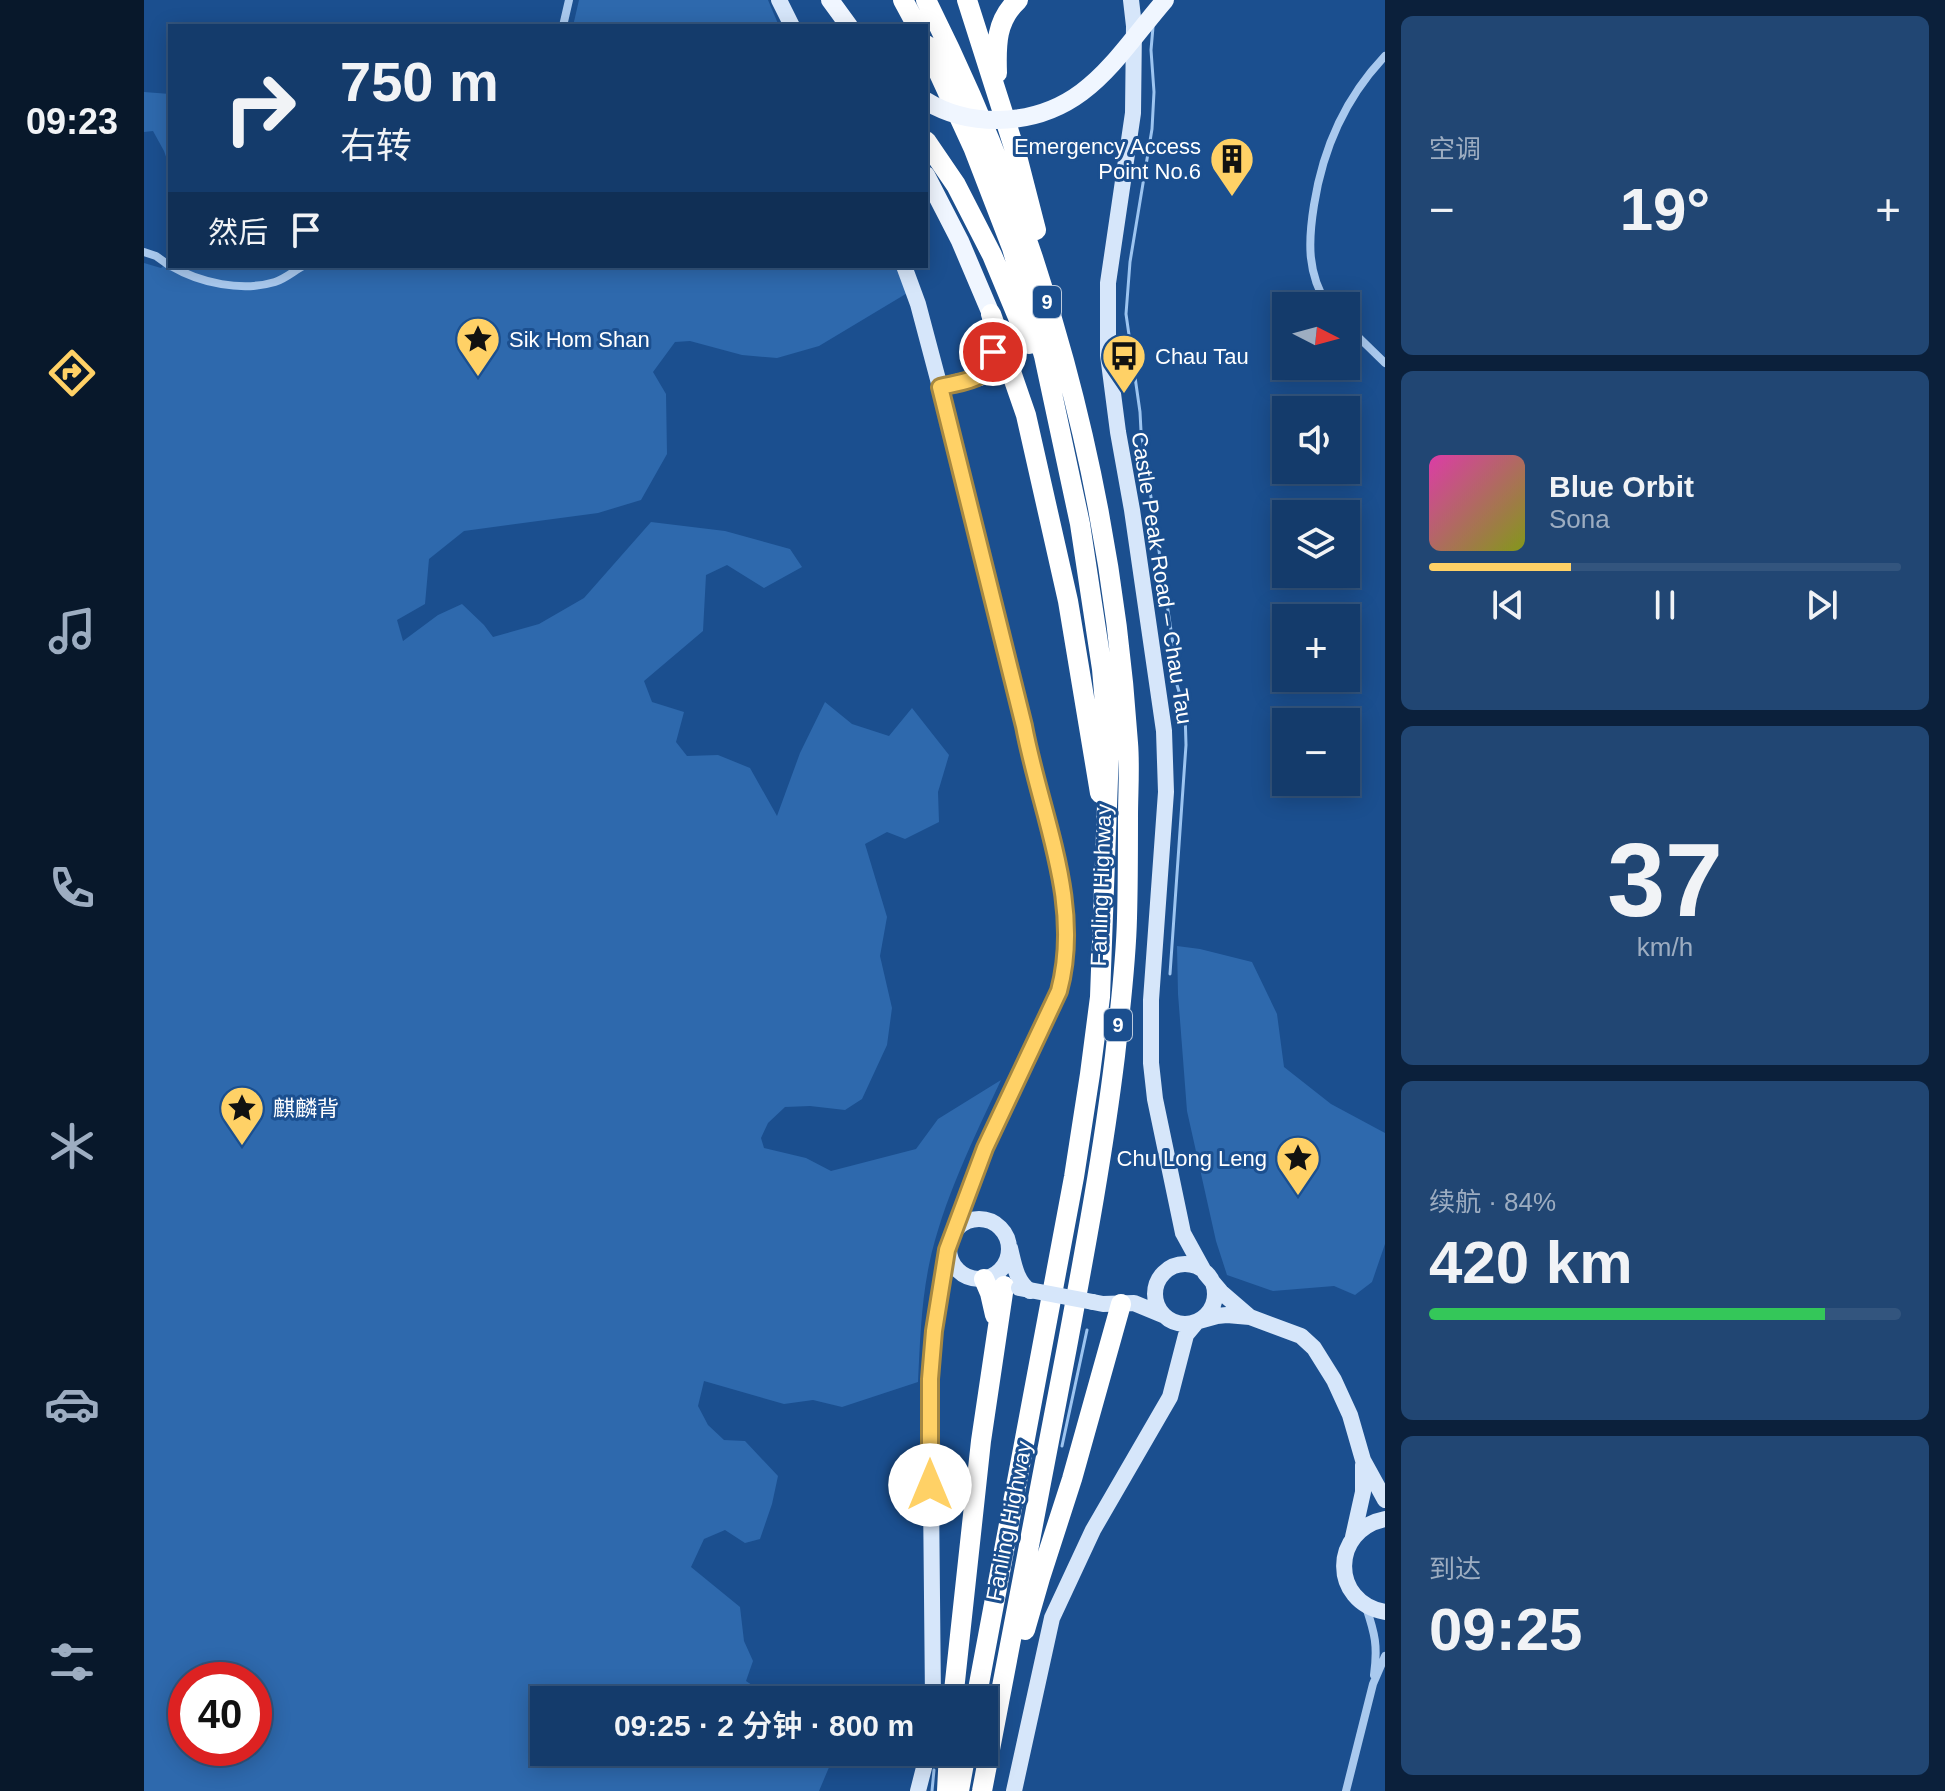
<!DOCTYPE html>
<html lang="zh">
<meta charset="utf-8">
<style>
:root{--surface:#143b6b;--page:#214673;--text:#f1f3f6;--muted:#9dadc1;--line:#33557e;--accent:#ffd166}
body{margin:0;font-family:Arial,"Noto Sans SC",sans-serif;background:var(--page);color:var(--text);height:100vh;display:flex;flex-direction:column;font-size:30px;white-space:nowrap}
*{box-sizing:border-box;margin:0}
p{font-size:26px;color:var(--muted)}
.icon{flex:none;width:44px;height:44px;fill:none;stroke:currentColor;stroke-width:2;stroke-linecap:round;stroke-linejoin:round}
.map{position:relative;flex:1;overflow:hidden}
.drawer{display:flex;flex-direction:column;gap:16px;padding:16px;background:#0b203b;width:560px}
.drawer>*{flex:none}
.hud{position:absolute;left:24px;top:24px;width:760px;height:244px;border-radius:0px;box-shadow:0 4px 20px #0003,0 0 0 2px var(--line);background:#143b6b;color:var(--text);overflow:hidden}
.needle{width:52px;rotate:96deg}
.tools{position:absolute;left:1128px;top:292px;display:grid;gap:16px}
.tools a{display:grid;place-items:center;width:88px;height:88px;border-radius:0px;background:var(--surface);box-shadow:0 4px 20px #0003,0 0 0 2px var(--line);font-size:40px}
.speed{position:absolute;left:24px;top:1662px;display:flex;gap:16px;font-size:40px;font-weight:700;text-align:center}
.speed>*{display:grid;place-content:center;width:104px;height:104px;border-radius:50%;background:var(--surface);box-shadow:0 4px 20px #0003,0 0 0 2px var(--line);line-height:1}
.speed .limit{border:12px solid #d22;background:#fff;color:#111}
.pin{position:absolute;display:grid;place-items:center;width:68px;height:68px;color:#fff;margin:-34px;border:4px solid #fff;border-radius:50%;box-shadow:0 2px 8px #0007}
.me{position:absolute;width:88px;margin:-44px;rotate:0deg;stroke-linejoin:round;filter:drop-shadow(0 0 6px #0008)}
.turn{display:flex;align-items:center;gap:28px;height:168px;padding:0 40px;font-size:36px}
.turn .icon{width:104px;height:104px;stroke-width:2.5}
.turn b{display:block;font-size:56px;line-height:68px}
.then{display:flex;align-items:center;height:76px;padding:0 40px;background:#0003;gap:16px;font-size:30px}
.big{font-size:60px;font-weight:600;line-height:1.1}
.drawer .tile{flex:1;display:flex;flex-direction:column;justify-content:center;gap:12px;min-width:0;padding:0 28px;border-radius:12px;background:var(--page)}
.drawer .dial{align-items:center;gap:0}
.dial b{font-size:104px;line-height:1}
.song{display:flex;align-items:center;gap:24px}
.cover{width:96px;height:96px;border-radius:12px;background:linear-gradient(135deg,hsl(320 70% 55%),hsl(70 70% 35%))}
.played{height:8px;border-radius:4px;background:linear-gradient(90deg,var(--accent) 30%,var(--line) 30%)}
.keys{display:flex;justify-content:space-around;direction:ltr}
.heat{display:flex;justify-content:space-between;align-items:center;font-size:44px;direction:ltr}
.charge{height:12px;border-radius:6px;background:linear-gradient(90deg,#34c759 84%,var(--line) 0)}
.trip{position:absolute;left:386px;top:1686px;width:468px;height:80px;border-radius:0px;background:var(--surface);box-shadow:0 4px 20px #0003,0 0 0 2px var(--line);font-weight:600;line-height:80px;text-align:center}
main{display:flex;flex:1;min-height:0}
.tabs{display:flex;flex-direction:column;width:144px;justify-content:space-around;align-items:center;background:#08182b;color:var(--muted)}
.tabs .icon{width:56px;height:56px}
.tabs .on{color:var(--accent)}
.tabs b{font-size:36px;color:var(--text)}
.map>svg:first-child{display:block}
.green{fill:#2e69ad;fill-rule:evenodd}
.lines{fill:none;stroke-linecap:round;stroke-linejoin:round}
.stream{stroke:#9cc4f0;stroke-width:3}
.street{stroke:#a9c9ee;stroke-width:8}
.secondary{stroke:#d6e6fa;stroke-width:16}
.primary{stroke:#f0f6ff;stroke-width:18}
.highway{stroke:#fff;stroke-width:20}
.secondary-bridge{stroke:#d6e6fa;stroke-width:16}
.primary-bridge{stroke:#f0f6ff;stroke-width:18}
.route-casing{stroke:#a68842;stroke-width:20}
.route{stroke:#ffd166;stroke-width:14}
.labels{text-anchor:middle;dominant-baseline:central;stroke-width:6;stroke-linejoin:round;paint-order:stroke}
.shield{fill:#1b4f8f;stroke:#bbcadd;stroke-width:2}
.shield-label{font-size:20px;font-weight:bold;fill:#fff}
.poi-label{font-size:22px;fill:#fff;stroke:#1b4f8f;text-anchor:start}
.street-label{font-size:22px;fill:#fff;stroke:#1b4f8f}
</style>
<main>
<nav class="tabs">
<b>09:23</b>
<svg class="icon on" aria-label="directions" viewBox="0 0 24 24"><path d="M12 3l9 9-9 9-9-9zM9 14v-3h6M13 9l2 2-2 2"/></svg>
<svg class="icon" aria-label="music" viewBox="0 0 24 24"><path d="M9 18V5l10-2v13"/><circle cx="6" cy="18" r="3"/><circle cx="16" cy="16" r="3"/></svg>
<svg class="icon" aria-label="phone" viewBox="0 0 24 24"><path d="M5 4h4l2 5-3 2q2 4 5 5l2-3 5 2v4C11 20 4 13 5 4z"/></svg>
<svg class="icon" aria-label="climate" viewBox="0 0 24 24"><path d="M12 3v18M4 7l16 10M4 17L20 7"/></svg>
<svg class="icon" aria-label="car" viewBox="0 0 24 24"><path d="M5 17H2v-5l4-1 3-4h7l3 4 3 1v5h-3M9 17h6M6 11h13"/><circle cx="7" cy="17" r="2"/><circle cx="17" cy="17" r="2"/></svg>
<svg class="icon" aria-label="filters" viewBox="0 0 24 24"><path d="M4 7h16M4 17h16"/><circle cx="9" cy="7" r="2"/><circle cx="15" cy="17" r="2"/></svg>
</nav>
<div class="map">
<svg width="1241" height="1791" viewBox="0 0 1241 1791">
<rect width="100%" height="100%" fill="#1b4f8f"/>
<path class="green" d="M 435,0 L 624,0 L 635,26 L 429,26 Z
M 0,92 L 26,94 L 26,168 L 20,151 L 9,131 L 0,132 Z
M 26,260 L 26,266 L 757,266 L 765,292 L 675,346 L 633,358 L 598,355 L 546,341 L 531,342 L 509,372 L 522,394 L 523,454 L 497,500 L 454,513 L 320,531 L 285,559 L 281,604 L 253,620 L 259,641 L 294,615 L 318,604 L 340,625 L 349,637 L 395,624 L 440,598 L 507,522 L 581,531 L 646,549 L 658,567 L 620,588 L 583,565 L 562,575 L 559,631 L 500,681 L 508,702 L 540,712 L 532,742 L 543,756 L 574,755 L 606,768 L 633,816 L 656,753 L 681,702 L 708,724 L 745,736 L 768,708 L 805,755 L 794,792 L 795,822 L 761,839 L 743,832 L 721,844 L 743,917 L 736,956 L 748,1008 L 743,1045 L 718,1099 L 701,1110 L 666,1106 L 641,1107 L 624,1123 L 617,1138 L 620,1148 L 662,1158 L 687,1171 L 772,1149 L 794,1119 L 857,1080 C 829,1140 799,1200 785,1265 C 777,1304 776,1343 774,1382 L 698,1407 L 669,1400 L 640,1404 L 560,1381 L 554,1406 L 564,1425 L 580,1440 L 601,1441 L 634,1476 L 628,1504 L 616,1539 L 601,1543 L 581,1530 L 560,1539 L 547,1567 L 596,1607 L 600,1641 L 609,1661 L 602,1681 L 623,1695 L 642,1697 L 671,1687 L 704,1696 L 707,1700 L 400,1700 L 400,1752 L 715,1752 L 686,1765 L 675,1791 L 0,1791 L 0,263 L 17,268 ZM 42,1680 L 110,1680 L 110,1748 L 42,1748 Z
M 1033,946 L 1056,949 L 1108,962 L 1133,1014 L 1140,1067 L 1187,1104 L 1241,1133 L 1241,1244 L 1228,1282 L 1211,1295 L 1190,1286 L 1129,1291 L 1083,1275 L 1072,1241 L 1043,1111 L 1034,994 Z"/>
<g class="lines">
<path class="stream" d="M 1009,27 L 1007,50 L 1010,92 L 1008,129 L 986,262 L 982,314 L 996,412 L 997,431 L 1031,657 L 1033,685 L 1041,711 L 1042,745 L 1026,974
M 918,1446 L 943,1330
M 788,1791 L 790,1770"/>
<path class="street" d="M 419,26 L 425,0
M 0,252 L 12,256 L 26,266
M 27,266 C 56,283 98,292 131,282 C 141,279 150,271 159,266
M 1184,306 C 1163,274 1164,242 1170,205 C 1179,148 1201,98 1241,56
M 1202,325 L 1241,363
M 1222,1607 C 1231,1634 1234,1646 1230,1675
M 1202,1791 L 1229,1684 L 1241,1656"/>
<path class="secondary" d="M 635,0 L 648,26
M 987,0 L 990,26 L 989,113 L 964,283 L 964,355 L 974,432 L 988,510 L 1020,731 L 1022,792 L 1007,1000 L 1007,1063 L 1011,1099 L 1039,1233 L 1061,1273 L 1077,1292 L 1106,1317
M 760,266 L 774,304 L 796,387 L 880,726 C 895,813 939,901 915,991 L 841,1148 L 805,1242 L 798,1276 L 790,1331 L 786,1390 L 789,1700
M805 1249a30 30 0 1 1 60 0a30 30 0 1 1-60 0Z
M 866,1248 C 870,1264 872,1281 886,1291
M1011 1294a30 30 0 1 1 60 0a30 30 0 1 1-60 0Z
M 949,1302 L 959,1304 L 990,1303 L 1019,1315
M 1055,1321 L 1073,1316 L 1083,1315 L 1106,1317 L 1157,1336 L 1170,1348 L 1190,1380 L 1206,1415 L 1219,1460 L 1241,1500
M 1241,1519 C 1187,1530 1186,1602 1241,1612
M 1209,1537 L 1219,1492 L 1219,1465
M 774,1791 L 784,1752
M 870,1791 L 908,1618 L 949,1530 L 1026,1397 L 1042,1335 L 1052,1323"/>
<path class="primary" d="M 686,0 L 705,26
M 782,175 L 816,241 L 847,314 L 849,352 L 846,365 L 836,377 L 796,387"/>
<path class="highway" d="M 759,0 L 773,26
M 782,0 C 898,230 967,485 984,743 C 986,767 984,792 984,817 C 984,850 984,884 983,918 C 982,964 976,1010 971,1056 C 959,1154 941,1250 923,1347 C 894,1495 866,1643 838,1791
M 823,0 L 874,160 L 892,230
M 782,45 L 829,147 L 868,248 L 900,356 L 936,524 L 958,669 L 965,751 L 956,997 L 946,1074 L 930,1177 L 832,1700
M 853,73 C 852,45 852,20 874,0
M 782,141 L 812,185 L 848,255 L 885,344
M 847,314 L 882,415 L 924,601 L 956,793
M 840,1279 L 846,1293 L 851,1315
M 881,1630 L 896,1578 L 928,1479 L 977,1304
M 809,1700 L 837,1441 L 860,1286
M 803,1791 L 805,1752
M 815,1791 L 822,1752"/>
<path class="secondary-bridge" d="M 875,1288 L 949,1302"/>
<path class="primary-bridge" d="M 782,101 C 803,114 828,120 853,120 C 940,119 971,58 1021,0"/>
</g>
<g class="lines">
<g class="route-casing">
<path id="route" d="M 786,1485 L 786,1379 L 790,1331 L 803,1250 L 841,1148 L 915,991 C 939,902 896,813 880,726 L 796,387 C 823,380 842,383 849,352"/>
</g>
<use href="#route" class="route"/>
</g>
<defs>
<g id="building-pin" transform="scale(2.3)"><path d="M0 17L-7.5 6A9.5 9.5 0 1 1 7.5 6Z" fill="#ffd166" stroke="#1b4f8f"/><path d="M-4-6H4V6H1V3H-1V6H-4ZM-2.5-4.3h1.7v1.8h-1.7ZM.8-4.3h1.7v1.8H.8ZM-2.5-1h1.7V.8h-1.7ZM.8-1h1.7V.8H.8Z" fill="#111"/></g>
<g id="sight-pin" transform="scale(2.3)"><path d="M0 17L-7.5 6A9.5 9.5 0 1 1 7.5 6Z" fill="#ffd166" stroke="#1b4f8f"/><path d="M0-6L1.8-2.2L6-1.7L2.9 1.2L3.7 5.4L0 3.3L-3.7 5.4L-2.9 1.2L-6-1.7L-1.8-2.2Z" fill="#111"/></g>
<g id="bus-pin" transform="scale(2.3)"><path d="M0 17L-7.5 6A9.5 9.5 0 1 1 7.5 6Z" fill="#ffd166" stroke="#1b4f8f"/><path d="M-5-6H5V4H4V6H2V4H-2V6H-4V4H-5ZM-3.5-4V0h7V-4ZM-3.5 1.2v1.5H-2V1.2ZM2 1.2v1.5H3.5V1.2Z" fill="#111"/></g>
</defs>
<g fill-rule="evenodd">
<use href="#building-pin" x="1088" y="159"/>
<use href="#sight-pin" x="334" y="339"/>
<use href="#bus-pin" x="980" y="356"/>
<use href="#sight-pin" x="98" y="1108"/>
<use href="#sight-pin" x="1154" y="1158"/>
</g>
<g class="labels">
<g class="shield">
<rect x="889" y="286" width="28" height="32" rx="6"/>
<rect x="960" y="1009" width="28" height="32" rx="6"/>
</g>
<g class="shield-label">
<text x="903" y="302">9</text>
<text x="974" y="1025">9</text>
</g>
<g class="poi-label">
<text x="1057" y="146" text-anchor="end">Emergency Access<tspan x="1057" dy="25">Point No.6</tspan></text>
<text x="365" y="339">Sik Hom Shan</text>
<text x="1011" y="356">Chau Tau</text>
<text x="129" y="1108">麒麟背</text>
<text x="1123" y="1158" text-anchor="end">Chu Long Leng</text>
</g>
<g class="street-label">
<text transform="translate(1018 578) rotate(81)">Castle Peak Road – Chau Tau</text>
<text transform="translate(957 885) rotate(-88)">Fanling Highway</text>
<text transform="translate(865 1521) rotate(-79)">Fanling Highway</text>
</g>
</g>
</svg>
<div class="tools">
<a><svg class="needle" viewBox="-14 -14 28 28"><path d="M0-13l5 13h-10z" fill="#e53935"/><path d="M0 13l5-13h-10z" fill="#9dadc1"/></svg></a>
<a><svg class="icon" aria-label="sound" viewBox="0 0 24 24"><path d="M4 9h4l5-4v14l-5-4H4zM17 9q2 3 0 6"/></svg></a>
<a><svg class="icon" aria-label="layers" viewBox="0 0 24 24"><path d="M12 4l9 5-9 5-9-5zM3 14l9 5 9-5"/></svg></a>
<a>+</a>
<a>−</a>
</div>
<div class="speed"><div class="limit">40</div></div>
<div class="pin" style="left:849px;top:352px;background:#d93025"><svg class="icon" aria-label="arrive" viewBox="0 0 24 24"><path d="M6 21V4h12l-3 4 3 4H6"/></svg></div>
<svg class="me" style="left:786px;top:1485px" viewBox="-20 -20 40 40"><circle r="19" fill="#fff"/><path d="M0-13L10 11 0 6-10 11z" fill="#ffd166"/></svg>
<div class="trip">09:25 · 2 分钟 · 800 m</div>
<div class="hud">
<div class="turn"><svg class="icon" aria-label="right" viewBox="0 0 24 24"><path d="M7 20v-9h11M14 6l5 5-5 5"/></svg><div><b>750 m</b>右转</div></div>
<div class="then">然后<svg class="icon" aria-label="arrive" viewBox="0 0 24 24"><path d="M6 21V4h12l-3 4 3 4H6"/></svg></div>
</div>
</div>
<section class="drawer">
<div class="tile"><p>空调</p>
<div class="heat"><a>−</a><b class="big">19°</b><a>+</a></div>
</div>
<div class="tile">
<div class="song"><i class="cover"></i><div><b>Blue Orbit</b><p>Sona</p></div></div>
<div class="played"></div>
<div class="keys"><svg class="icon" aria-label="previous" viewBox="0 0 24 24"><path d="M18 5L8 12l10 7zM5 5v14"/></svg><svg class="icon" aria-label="pause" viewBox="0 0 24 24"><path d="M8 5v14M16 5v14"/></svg><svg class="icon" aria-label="next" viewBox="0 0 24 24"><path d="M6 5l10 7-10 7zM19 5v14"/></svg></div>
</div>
<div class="tile dial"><b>37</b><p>km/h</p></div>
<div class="tile"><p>续航 · 84%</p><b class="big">420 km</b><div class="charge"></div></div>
<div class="tile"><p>到达</p><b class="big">09:25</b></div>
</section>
</main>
